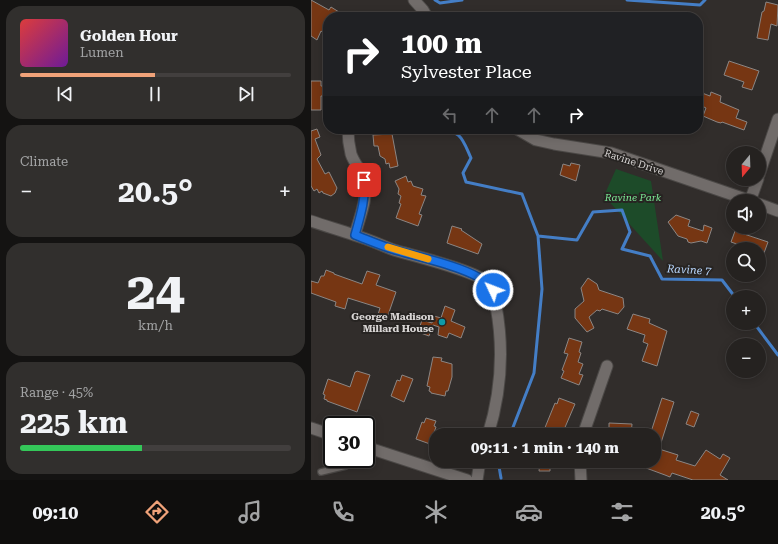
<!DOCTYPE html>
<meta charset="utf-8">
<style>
:root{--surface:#252220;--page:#312f2d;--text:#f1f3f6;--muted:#a3a4a5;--line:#423f3e;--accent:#f0a279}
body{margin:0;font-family:"Roboto Serif",serif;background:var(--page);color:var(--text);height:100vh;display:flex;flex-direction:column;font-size:15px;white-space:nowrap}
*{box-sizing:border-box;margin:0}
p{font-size:13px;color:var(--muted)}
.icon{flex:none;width:22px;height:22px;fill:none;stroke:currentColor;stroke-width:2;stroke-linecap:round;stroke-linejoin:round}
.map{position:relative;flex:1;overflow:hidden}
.panel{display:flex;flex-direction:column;gap:6px;padding:6px;background:#141312;width:311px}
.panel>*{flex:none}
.guide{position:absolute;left:12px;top:12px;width:380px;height:122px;border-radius:16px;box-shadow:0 2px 10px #0003,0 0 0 1px var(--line);background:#202124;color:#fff;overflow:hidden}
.needle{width:26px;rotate:199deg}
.tools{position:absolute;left:415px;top:146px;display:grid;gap:8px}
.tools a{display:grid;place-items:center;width:40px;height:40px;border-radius:50%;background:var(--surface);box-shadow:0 2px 10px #0003,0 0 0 1px var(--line);font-size:20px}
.speed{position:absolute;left:12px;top:416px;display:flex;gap:8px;font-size:20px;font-weight:700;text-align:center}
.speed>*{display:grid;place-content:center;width:52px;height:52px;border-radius:50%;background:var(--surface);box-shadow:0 2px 10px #0003,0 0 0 1px var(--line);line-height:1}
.speed .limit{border:2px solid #111;border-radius:6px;background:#fff;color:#111}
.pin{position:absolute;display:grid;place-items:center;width:34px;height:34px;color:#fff;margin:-17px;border-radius:8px;box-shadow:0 2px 6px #0006}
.me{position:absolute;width:44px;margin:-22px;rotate:313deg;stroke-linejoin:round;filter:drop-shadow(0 0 3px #0008)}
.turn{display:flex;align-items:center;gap:14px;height:84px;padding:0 12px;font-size:18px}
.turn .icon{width:52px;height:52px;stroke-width:2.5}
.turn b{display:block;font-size:28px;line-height:34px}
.lanes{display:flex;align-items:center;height:38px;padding:0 12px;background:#0003;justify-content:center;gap:20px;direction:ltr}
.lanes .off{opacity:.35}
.big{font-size:30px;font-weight:700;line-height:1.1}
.panel .card{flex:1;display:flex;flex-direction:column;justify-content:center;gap:6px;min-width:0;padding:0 14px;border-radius:16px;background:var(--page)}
.panel .dial{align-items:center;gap:0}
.dial b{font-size:52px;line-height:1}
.song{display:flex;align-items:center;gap:12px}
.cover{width:48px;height:48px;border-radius:6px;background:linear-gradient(135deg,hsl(0 70% 55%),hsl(280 70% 35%))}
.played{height:4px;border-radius:2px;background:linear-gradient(90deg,var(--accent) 50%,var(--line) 50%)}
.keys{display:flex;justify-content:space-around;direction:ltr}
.heat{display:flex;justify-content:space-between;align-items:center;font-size:22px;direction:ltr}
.charge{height:6px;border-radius:3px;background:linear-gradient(90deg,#34c759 45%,var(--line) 0)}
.trip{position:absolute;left:118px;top:428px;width:232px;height:40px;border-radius:16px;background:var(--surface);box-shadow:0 2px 10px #0003,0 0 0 1px var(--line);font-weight:700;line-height:40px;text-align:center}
.menu{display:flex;height:64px;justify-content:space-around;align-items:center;background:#0f0e0d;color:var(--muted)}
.menu .icon{width:28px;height:28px}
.menu .on{color:var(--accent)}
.menu b{font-size:18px;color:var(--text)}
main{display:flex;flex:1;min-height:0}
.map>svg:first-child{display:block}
.green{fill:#1d4b29}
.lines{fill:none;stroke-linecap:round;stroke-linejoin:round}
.stream{stroke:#447ec6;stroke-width:3}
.building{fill:#763613;stroke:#8b8684}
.service-casing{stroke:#4b4846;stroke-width:8}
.minor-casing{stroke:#4b4846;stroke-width:13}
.service{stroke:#716c6a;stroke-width:5.5}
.minor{stroke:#716c6a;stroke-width:11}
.route-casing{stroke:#114b97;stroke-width:10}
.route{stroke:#1a73e8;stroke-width:7}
.slow{stroke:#f59e0b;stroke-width:7}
.culture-dot{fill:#0f9aa8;stroke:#272422;stroke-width:1.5}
.labels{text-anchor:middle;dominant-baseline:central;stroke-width:4;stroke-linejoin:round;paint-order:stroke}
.street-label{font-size:10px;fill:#d8d5d4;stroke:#272422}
.park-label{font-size:10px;font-style:italic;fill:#7ceb96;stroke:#272422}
.poi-label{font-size:10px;font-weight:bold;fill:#d8d5d4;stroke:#272422;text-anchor:end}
.water-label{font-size:11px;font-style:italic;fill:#b9d7fe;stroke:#272422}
</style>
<main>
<section class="panel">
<div class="card">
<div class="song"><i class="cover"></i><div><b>Golden Hour</b><p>Lumen</p></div></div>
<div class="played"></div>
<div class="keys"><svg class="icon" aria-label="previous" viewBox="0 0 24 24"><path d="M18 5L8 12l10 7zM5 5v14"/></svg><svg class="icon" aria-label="pause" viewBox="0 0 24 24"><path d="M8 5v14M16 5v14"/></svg><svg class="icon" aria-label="next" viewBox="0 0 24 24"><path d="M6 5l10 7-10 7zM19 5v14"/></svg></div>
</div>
<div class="card"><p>Climate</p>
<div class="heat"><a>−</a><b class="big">20.5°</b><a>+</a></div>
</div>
<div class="card dial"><b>24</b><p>km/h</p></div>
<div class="card"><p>Range · 45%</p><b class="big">225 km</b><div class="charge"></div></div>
</section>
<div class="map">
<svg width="467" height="480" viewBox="0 0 467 480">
<rect width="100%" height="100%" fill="#312d2b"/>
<path class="green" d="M 305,169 L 340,181 L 352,261 L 293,196 Z"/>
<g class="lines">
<path class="stream" d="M 124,0 L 129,3 L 151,0
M 316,0 L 389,5 L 394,0
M 108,16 L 108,17
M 126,129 C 151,131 151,138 160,158 L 152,173 L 155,182 L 211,194 L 227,236 L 266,240 L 282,212 L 311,210 L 319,232 L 311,249 L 339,256 L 351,279 L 411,280 L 424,297
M 443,323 L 467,355
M 199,435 L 223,373 L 231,289 L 227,236
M 187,461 L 190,478"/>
</g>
<path class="building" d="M 0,0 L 18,10 L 20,7 L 36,17 L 17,17 L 17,36 L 10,31 L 6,40 L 0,36 Z
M 455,2 L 467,5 L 466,26 L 460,24 L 457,40 L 446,38 L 451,12 L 453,11 Z
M 418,61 L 448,71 L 441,90 L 431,87 L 433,82 L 413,75 Z
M 0,81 L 10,81 L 10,86 L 17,86 L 17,96 L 10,96 L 10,110 L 0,110 Z
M 400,92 L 410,96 L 409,102 L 428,110 L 425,118 L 436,122 L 433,130 L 411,122 L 410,123 L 406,122 L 392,116 L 395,108 L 387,104 L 391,93 L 399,96 Z
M 6,129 L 9,137 L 4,139 L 10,155 L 6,159 L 14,174 L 18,172 L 26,188 L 24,193 L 20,196 L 12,193 L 11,191 L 8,193 L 6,189 L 3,191 L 0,186 L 0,131 Z
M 81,134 L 87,166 L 79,168 L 78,163 L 75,164 L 74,159 L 69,156 L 67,146 L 63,146 L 62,135 Z
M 260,163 L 269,165 L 265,181 L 249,175 L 252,164 L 259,166 Z
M 95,176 L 97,182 L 100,181 L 102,186 L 112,189 L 110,195 L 115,196 L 108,214 L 111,215 L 107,226 L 85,218 L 90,204 L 88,203 L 90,196 L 87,194 L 88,189 L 84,181 Z
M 365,215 L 379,220 L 377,226 L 392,231 L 393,225 L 401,228 L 396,243 L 390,241 L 380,243 L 377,242 L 376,239 L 367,236 L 357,222 Z
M 141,226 L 151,229 L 150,230 L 171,244 L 167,254 L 136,243 Z
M 424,231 L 457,242 L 449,264 L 448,263 L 448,249 L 440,249 L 420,242 Z
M 15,270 L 23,273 L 23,274 L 51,284 L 56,271 L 69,275 L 65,285 L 85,292 L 75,321 L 66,318 L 69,308 L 37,298 L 34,309 L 24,306 L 25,302 L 0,293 L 0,281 L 7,283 L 10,276 L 13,276 Z
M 277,278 L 286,284 L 288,290 L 312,298 L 313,307 L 307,314 L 291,309 L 289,311 L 286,310 L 278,317 L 283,328 L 276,332 L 264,318 L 264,309 L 273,301 L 270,288 Z
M 134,306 L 144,310 L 140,321 L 154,327 L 150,338 L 138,333 L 136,338 L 127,335 L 128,327 L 122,325 L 118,336 L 107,332 L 111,320 L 121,323 L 123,316 L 130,318 Z
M 322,314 L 339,319 L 338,323 L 356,331 L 346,366 L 331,361 L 337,344 L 332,342 L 334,335 L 316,329 Z
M 258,338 L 271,342 L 268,352 L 270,353 L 267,362 L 272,364 L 268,374 L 272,375 L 268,385 L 250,378 L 253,371 L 251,370 L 257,354 L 253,353 Z
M 122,357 L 131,358 L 130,361 L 141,364 L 141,377 L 137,391 L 135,391 L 134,396 L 120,393 L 120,392 L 118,391 L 119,387 L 116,386 Z
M 46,371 L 59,375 L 46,412 L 16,401 L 16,400 L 13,399 L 14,395 L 12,394 L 17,379 L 39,387 L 44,372 L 45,372 Z
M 91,375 L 102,379 L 93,402 L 80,396 L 86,380 L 89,381 Z
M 248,398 L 264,404 L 252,432 L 250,431 L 249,435 L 247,435 L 233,430 L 244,403 L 246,404 Z
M 351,398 L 363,402 L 348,449 L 367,455 L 365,460 L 384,466 L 395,450 L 409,459 L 412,454 L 419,458 L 409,475 L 417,480 L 382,480 L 361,473 L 359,477 L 354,475 L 335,468 L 338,461 L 343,461 L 343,435 L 339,435 Z
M 380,411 L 388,414 L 383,427 L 375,424 Z
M 115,418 L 125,421 L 123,426 L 125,427 L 119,444 L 105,439 L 111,422 L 113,423 Z
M 298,423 L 321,424 L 320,435 L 298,435 Z
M 229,461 L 239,461 L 239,471 L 228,471 Z"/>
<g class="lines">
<g class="service-casing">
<path id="service" d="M 10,472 L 35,466 L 41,459"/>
</g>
<g class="minor-casing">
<path id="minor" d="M 103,0 L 112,10 L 116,17
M 37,129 C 37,137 38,146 40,154 C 43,163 50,170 53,179 C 58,197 48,218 44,235
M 206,129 L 225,140 L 243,144 L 300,153 L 440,201
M 448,175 L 467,119
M 439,201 L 447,179
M 448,204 L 467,211
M 0,221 C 14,226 29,230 43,235 C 57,239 70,245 83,250 C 103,256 168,271 180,285 C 184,291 184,300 185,306 C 193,349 190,393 177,435
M 0,428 L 21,435
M 272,435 L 296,366
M 55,447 L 156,480
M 269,461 L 270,480
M 166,480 L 169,461"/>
</g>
<use href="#service" class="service"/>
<use href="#minor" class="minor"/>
</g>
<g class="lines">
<g class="route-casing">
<path id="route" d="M 53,180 C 55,199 49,217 44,235 C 57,240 71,246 84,250 C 107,257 172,270 182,290"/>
</g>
<use href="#route" class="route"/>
<path class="slow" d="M 77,247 L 117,259"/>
</g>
<circle class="culture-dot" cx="131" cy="322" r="4"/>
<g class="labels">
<g class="street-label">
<text transform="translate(323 162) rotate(18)">Ravine Drive</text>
</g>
<g class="park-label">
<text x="322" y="197">Ravine Park</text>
</g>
<g class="poi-label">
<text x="123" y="316">George Madison<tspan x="123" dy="12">Millard House</tspan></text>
</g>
<g class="water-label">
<text transform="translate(378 270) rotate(3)">Ravine 7</text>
</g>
</g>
</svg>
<div class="tools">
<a><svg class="needle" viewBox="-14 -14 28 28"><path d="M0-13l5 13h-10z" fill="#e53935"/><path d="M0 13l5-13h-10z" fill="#a3a4a5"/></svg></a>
<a><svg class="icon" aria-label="sound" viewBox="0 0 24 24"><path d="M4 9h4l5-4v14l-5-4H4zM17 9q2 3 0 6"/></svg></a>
<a><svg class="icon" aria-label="search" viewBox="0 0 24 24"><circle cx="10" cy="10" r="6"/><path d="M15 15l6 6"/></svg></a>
<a>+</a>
<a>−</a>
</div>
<div class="speed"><div class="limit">30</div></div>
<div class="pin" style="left:53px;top:180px;background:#d93025"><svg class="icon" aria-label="arrive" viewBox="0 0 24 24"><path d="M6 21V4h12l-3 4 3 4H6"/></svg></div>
<svg class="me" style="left:182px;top:290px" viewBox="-20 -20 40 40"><circle r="17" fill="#1a73e8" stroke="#fff" stroke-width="3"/><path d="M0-11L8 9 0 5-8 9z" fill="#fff"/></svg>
<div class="trip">09:11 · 1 min · 140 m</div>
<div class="guide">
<div class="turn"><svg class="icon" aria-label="right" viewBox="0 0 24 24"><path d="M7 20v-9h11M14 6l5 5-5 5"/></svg><div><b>100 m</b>Sylvester Place</div></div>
<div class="lanes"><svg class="icon off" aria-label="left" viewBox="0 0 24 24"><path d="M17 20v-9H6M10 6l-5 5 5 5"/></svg><svg class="icon off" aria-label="ahead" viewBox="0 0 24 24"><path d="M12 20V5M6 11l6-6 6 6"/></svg><svg class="icon off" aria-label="ahead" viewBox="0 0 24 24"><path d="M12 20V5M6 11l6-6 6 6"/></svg><svg class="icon" aria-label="right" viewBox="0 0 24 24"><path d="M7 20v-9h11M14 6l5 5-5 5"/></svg></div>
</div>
</div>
</main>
<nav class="menu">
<b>09:10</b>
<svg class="icon on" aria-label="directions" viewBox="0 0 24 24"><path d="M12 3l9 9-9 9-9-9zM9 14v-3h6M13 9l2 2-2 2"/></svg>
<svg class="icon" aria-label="music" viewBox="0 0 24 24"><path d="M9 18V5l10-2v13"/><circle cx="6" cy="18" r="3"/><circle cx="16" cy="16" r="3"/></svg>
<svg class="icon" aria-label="phone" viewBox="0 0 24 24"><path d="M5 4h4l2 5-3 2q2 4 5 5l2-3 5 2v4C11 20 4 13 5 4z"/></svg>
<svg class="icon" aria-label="climate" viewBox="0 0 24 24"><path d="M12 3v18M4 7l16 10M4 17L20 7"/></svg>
<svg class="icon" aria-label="car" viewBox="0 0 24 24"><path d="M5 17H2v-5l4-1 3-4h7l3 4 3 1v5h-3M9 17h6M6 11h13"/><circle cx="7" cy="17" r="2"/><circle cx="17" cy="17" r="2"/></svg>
<svg class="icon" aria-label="filters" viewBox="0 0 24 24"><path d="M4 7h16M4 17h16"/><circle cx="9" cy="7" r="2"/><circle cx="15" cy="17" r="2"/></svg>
<b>20.5°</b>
</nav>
